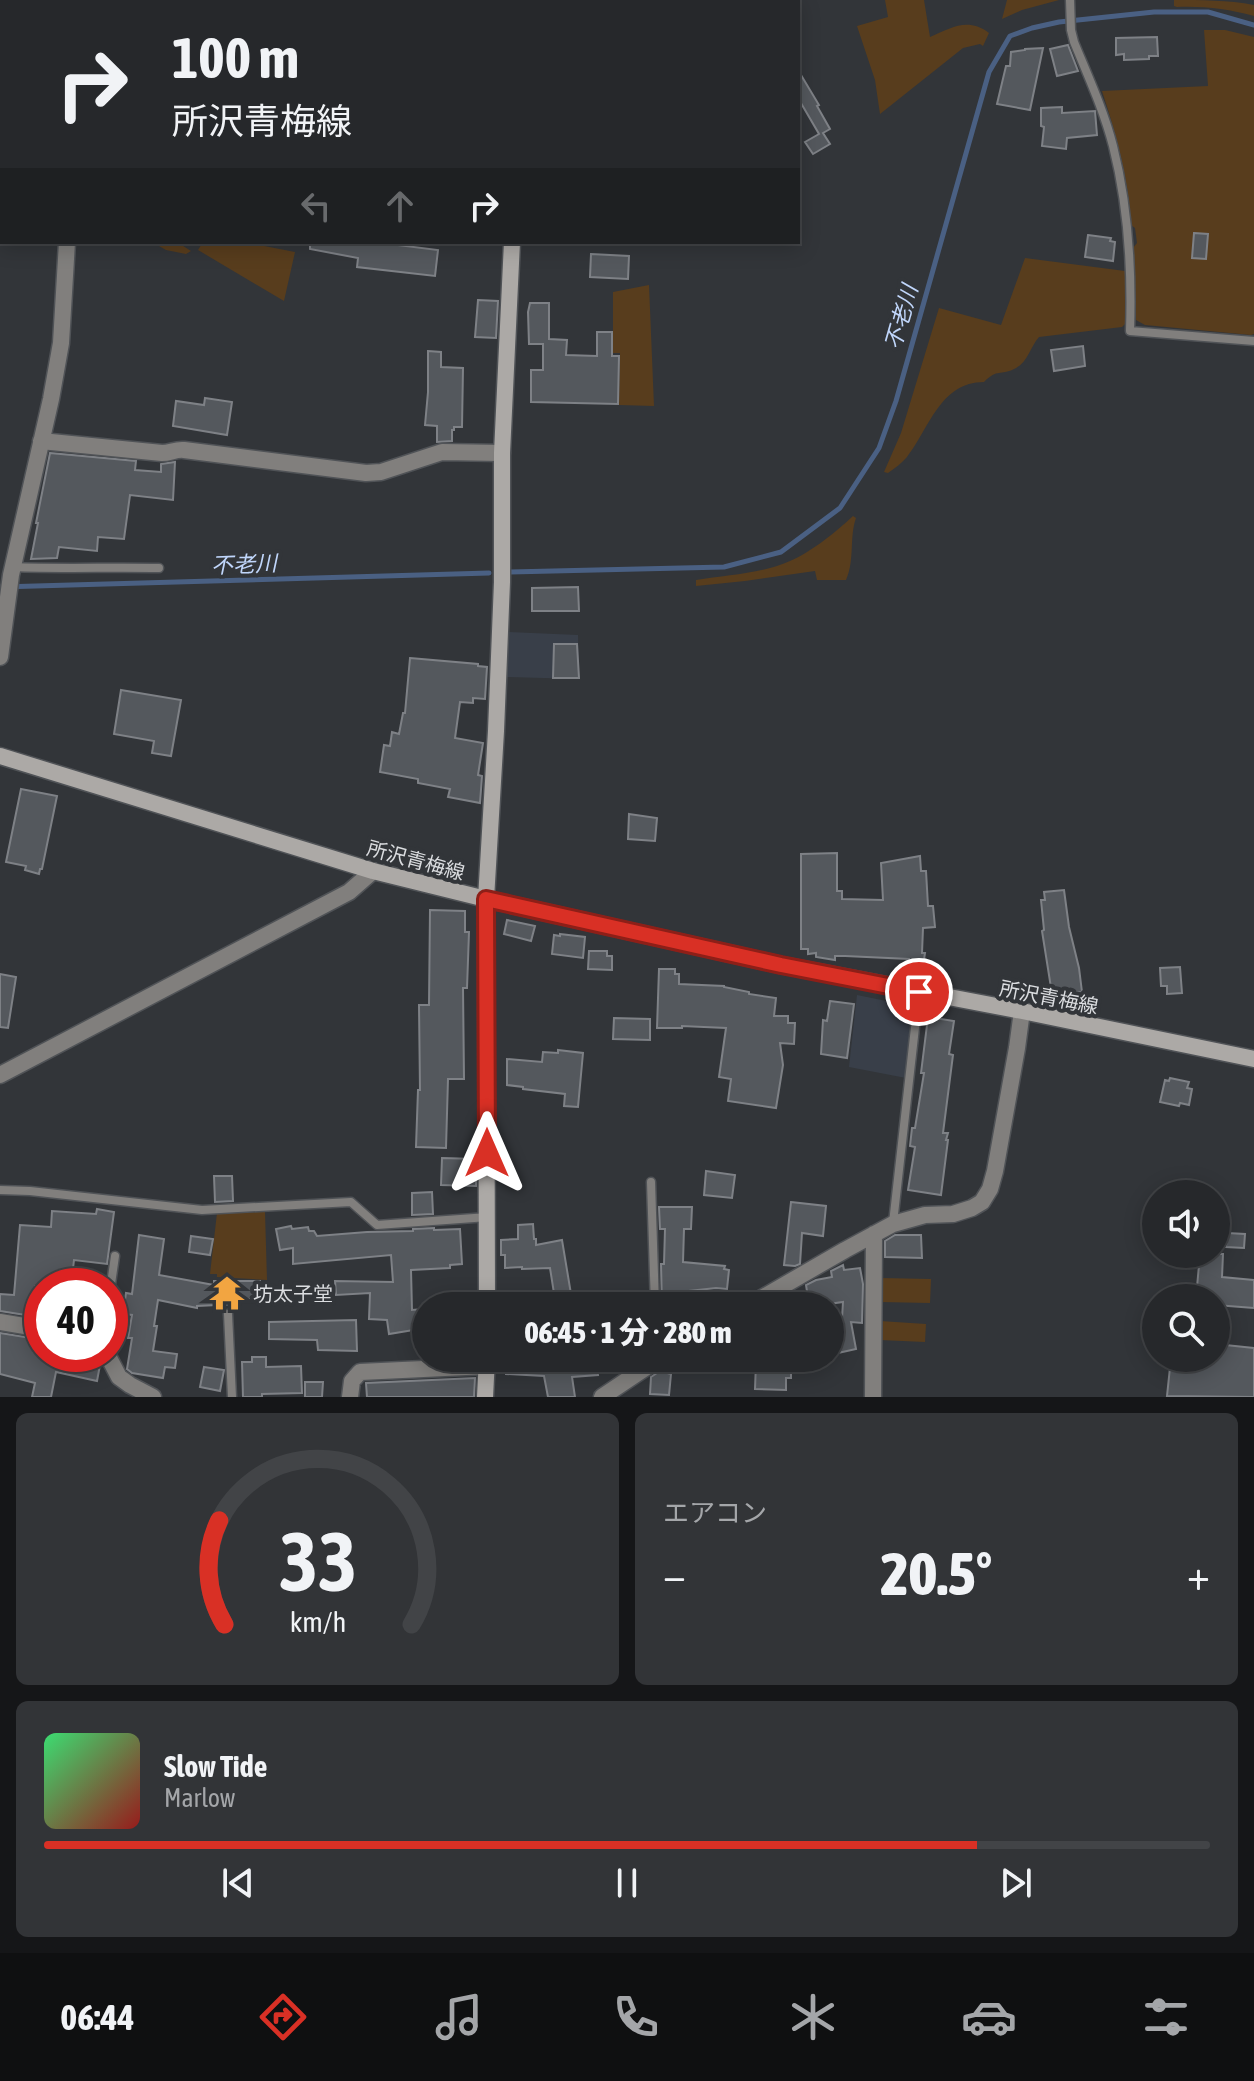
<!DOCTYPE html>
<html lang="ja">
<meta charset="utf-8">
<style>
:root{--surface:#26282b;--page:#323437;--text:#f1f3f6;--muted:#a4a6a9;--line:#424447;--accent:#d93025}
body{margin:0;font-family:"Asap Condensed","Noto Sans JP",sans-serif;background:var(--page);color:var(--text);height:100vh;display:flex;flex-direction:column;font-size:30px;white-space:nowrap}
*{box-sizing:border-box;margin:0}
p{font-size:26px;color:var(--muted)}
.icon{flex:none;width:44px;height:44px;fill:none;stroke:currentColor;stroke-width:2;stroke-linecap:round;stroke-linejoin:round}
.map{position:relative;height:1397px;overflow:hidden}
.details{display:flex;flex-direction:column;gap:16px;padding:16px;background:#151618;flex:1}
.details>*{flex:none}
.banner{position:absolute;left:0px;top:0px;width:800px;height:244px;box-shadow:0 4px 20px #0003,0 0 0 2px var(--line);background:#26282b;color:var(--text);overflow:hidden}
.controls{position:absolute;left:1142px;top:1180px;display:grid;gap:16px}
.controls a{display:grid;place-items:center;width:88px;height:88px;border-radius:50%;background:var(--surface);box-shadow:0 4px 20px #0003,0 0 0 2px var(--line);font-size:40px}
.speed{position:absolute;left:24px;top:1268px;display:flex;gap:16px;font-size:40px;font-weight:700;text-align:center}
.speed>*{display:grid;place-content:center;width:104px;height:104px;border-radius:50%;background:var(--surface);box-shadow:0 4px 20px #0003,0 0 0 2px var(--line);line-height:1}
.speed .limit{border:12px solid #d22;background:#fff;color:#111}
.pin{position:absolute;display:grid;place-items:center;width:68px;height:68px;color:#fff;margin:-34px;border:4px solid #fff;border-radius:50%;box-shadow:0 2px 8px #0007}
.me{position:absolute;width:88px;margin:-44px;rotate:0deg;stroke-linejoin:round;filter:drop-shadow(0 0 6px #0008)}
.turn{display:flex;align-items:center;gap:28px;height:168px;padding:0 40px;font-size:36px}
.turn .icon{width:104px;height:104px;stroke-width:2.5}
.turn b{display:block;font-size:56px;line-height:68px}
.lanes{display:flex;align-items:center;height:76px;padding:0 40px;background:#0003;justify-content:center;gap:40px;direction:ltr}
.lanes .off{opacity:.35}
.big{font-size:60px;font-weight:800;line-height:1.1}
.details .tile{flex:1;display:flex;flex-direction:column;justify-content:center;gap:12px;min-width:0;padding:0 28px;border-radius:12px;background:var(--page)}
.details .dial{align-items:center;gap:0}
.dial svg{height:208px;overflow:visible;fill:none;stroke:var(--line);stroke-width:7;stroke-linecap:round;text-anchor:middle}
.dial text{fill:var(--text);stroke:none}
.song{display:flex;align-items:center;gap:24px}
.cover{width:96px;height:96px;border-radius:12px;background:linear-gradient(135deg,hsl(140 70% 55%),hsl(0 70% 35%))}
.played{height:8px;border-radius:4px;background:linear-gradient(90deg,var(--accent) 80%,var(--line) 80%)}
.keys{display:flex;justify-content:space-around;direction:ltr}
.heat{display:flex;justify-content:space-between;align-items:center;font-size:44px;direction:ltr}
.details .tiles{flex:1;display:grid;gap:16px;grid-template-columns:1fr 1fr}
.tile:last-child{grid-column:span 2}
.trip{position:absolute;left:412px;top:1292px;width:432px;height:80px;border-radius:40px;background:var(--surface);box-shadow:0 4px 20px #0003,0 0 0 2px var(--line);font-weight:800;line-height:80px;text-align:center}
.menu{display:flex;height:128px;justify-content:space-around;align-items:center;background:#0f1011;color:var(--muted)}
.menu .icon{width:56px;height:56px}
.menu .active{color:var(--accent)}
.menu b{font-size:36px;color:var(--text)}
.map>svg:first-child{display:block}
.built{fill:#393f49}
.green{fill:#583d1d}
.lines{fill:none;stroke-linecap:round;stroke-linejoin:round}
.stream{stroke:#4a6083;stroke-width:5}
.building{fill:#54585d;stroke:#7e8186;stroke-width:2}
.lane-casing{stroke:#505357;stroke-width:11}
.street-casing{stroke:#505357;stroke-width:19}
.secondary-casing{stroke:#505357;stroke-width:19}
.lane{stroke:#817f7d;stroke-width:8}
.street{stroke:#817f7d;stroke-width:16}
.secondary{stroke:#aca9a6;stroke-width:16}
.route-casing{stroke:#8d1f18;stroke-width:20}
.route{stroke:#d93025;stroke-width:14}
.labels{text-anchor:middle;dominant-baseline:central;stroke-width:8;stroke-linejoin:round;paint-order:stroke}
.street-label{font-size:20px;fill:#dbdde0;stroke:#323539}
.poi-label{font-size:20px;fill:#dbdde0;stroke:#323539;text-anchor:start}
.water-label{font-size:22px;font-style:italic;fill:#c0d6fb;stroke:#323539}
</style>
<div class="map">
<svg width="1254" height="1397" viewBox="0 0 1254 1397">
<rect width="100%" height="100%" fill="#323539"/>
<path class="built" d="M 0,0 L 81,0 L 81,2 L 2,2 L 2,80 L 0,79 Z
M 509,632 L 578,635 L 579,679 L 507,677 Z
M 857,995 L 911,1006 L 906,1078 L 849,1067 Z"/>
<path class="green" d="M 96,0 L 252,0 L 252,2 L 96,2 Z
M 885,0 L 924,0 L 930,37 C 952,28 967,17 989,33 L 983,46 L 980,44 L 963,48 L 880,114 L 875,80 L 857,26 L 888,17 Z
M 1007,0 L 1059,0 L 1022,10 L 1002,19 Z
M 1174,0 C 1201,0 1228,0 1254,5 L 1254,16 C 1228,9 1204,6 1177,7 L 1174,6 Z
M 1204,30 L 1225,30 L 1254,37 L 1254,334 L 1251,335 L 1145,325 L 1136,320 L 1133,248 L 1137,243 L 1135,228 L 1131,225 C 1129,179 1116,134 1102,91 L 1208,86 Z
M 152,242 L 177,242 L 191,251 L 186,254 L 166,250 Z
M 203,242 L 243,242 L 295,252 L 284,301 L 198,250 Z
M 1025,258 L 1125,271 L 1125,324 L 1122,327 L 1039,337 C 1030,347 1028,363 1014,369 C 1000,376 998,368 984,382 C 940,382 929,429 907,457 C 902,463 895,468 888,473 L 884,472 L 901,433 L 939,308 L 1001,325 Z
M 649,285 L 654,406 L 619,405 L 620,353 L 613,353 L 613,292 Z
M 853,516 L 856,518 C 849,538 855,560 846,580 L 817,580 L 815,571 L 745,581 L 696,586 L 696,580 C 727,575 761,574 790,561 C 811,552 836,532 853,516 Z
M 265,1212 L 267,1280 L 217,1277 L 217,1274 L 210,1274 L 217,1213 Z
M 880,1278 L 931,1279 L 930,1303 L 880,1302 Z
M 880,1321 L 926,1324 L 925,1342 L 880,1340 Z"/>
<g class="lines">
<path class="stream" d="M 510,572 L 724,567 L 781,552 L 840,508 L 879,448 L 896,401 L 989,72 L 1010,36 L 1032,28 L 1059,22 L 1154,12 L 1208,12 L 1254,25
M 0,587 L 489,573"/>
</g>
<path class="building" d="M 1157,37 L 1158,56 L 1149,56 L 1149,59 L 1124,60 L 1124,54 L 1116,55 L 1116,38 Z
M 1068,45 L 1078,71 L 1057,76 L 1050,49 Z
M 1043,48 L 1030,110 L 997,104 L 1006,66 L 1010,66 L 1011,52 L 1025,50 L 1025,49 Z
M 798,70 L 819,105 L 817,106 L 830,129 L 823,133 L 830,144 L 813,154 L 805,142 L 819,134 L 798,98 Z
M 1062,107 L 1062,113 L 1095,111 L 1097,135 L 1067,138 L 1066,149 L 1042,146 L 1044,127 L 1041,126 L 1041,108 Z
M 1194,233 L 1208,234 L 1206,259 L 1192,258 Z
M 1088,235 L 1111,238 L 1110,241 L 1115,242 L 1113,261 L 1085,257 Z
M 310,242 L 374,242 L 438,250 L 435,276 L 357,267 L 358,258 L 310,249 Z
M 591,254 L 629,256 L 628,279 L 590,277 Z
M 478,300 L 498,301 L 496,338 L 475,337 Z
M 530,303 L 549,303 L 549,339 L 567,340 L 566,355 L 597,356 L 597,332 L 612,332 L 612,356 L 619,356 L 618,404 L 531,402 L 531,370 L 543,370 L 543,344 L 529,344 L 528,312 Z
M 1083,346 L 1085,366 L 1054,371 L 1051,350 Z
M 428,351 L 441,352 L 441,367 L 463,368 L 462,427 L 454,427 L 454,430 L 452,430 L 452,441 L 437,442 L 437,426 L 425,425 L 428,392 Z
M 205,398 L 232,402 L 227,435 L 173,426 L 176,401 L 204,405 Z
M 50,453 L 136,461 L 135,470 L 161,472 L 161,464 L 175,462 L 173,500 L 130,495 L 124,539 L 98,537 L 97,551 L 59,547 L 57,558 L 31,559 L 38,523 L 36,523 Z
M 578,587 L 579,611 L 532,611 L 532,588 Z
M 554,644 L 577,644 L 579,678 L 553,678 Z
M 410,658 L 478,664 L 478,666 L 487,667 L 485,699 L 473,698 L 473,703 L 460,702 L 455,738 L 483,743 L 478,775 L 482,776 L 480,803 L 448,797 L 450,789 L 418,783 L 418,779 L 380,772 L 384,745 L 390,746 L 392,732 L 399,734 L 403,713 L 405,713 Z
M 121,690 L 181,700 L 171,756 L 152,753 L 154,741 L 114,734 Z
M 21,789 L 57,796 L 42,869 L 40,869 L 39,874 L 25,870 L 26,866 L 6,862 Z
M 629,814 L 657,818 L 655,841 L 628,839 Z
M 837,853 L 837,891 L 842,891 L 842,899 L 883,900 L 881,863 L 920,856 L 921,871 L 926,871 L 928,906 L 933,906 L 935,927 L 923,928 L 922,953 L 925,953 L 922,973 L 908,972 L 909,959 L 845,956 L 835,956 L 835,960 L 816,957 L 816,953 L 808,954 L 808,949 L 801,949 L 801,854 Z
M 1064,890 L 1069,927 L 1079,968 L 1082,992 L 1052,994 L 1042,931 L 1044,930 L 1041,900 L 1045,900 L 1044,892 Z
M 430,910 L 465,911 L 465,932 L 469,932 L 467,988 L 463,988 L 464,1079 L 448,1079 L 446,1148 L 416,1147 L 418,1090 L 420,1090 L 419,1005 L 429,1005 Z
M 507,920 L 535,926 L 531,941 L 504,934 Z
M 560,934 L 585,937 L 583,958 L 552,954 L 554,935 L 560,936 Z
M 589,951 L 607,951 L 607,956 L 612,956 L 612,970 L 588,969 Z
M 1180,967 L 1182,993 L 1167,994 L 1167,986 L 1161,986 L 1160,968 Z
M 659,969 L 675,969 L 675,974 L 679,974 L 679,984 L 724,986 L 724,987 L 749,992 L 749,994 L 776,998 L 774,1016 L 788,1016 L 788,1023 L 795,1023 L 794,1044 L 780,1043 L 783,1065 L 776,1108 L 728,1101 L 731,1079 L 719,1077 L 726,1028 L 682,1026 L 682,1028 L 657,1028 Z
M 0,974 L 16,977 L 8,1028 L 0,1027 Z
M 830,1001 L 854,1004 L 847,1058 L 821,1054 L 823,1020 L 827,1021 Z
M 928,1017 L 954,1021 L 949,1054 L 953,1055 L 943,1133 L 948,1133 L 946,1140 L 948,1140 L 941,1195 L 908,1190 L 915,1147 L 910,1146 L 912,1128 L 915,1128 L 924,1073 L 921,1073 Z
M 614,1018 L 650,1019 L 650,1040 L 613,1039 Z
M 558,1050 L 583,1053 L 578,1107 L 564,1106 L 565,1094 L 523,1089 L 523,1087 L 507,1085 L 507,1059 L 542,1062 L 543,1052 L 558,1053 Z
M 1170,1078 L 1189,1082 L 1187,1088 L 1192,1089 L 1189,1105 L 1180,1103 L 1179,1106 L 1160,1102 L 1165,1080 L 1169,1081 Z
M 442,1158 L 476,1159 L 476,1186 L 441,1185 Z
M 706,1171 L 735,1175 L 732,1198 L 704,1195 Z
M 214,1176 L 232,1176 L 233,1201 L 215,1202 Z
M 432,1192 L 433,1214 L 412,1215 L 412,1193 Z
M 791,1202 L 826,1206 L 823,1236 L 802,1233 L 800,1264 L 795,1266 L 784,1265 Z
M 659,1207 L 692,1207 L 691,1229 L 684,1229 L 683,1262 L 725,1266 L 724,1269 L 729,1270 L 727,1289 L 716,1288 L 680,1292 L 681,1306 L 662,1306 L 661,1264 L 664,1264 L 665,1229 L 660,1229 Z
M 97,1209 L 114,1212 L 107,1264 L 74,1260 L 71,1286 L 35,1286 L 32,1316 L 0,1311 L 0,1294 L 14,1295 L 20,1225 L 51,1227 L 52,1211 L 96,1214 Z
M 533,1224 L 534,1239 L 536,1239 L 536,1245 L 562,1240 L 573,1306 L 556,1306 L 550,1268 L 522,1269 L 522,1267 L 505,1268 L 505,1255 L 501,1255 L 501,1240 L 518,1239 L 518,1225 Z
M 291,1226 L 292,1229 L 308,1227 L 309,1231 L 314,1231 L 317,1236 L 367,1232 L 413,1231 L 413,1229 L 434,1228 L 434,1230 L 460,1229 L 462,1264 L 450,1265 L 450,1268 L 411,1270 L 412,1310 L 423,1309 L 426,1328 L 389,1334 L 387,1320 L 369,1319 L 370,1293 L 336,1295 L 335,1281 L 393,1282 L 391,1255 L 293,1264 L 293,1248 L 280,1250 L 276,1229 Z
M 1227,1233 L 1245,1234 L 1244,1248 L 1226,1247 Z
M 139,1235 L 164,1239 L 159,1275 L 214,1285 L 214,1281 L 260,1281 L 260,1285 L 266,1285 L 266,1298 L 237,1300 L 237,1304 L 197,1306 L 197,1308 L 158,1300 L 154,1326 L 157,1326 L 153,1351 L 177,1354 L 175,1368 L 165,1367 L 163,1378 L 132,1373 L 127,1369 L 132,1338 L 128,1338 L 132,1315 L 123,1314 L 126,1293 L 132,1294 Z
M 895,1235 L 921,1235 L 922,1258 L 885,1257 L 885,1241 Z
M 191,1236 L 213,1239 L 210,1255 L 189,1252 Z
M 1200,1254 L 1223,1254 L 1222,1277 L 1254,1280 L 1254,1308 L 1216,1305 L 1216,1298 L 1196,1298 Z
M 843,1265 L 844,1270 L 860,1268 L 863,1284 L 862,1323 L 851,1322 L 856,1349 L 838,1353 L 835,1335 L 841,1335 L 843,1302 L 814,1306 L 814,1304 L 809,1304 L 806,1285 L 816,1280 L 832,1277 L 831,1271 Z
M 356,1320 L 357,1351 L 318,1350 L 317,1340 L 269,1339 L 269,1322 Z
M 0,1333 L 37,1339 L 34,1352 L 42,1354 L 62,1358 L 63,1354 L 96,1354 L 100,1365 L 97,1381 L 56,1372 L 51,1397 L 32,1397 L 35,1383 L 0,1374 Z
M 1216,1344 L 1254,1348 L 1254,1397 L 1167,1396 L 1171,1358 L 1216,1358 Z
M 252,1357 L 266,1357 L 266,1367 L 301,1366 L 302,1393 L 262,1394 L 262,1397 L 243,1397 L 242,1362 L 252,1362 Z
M 506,1358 L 596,1358 L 598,1375 L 572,1377 L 575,1397 L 548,1397 L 544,1376 L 506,1374 Z
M 756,1362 L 791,1363 L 791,1378 L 786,1378 L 786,1390 L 755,1389 Z
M 204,1367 L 224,1370 L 220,1391 L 200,1387 Z
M 660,1371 L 671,1374 L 669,1395 L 650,1394 L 651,1377 Z
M 475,1378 L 474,1397 L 367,1397 L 366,1383 Z
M 305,1382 L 323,1382 L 322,1397 L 305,1397 Z"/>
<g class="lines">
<g class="lane-casing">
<path id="lane" d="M 1070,0 L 1071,30 L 1074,42 C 1088,76 1104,111 1113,146 C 1128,205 1132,270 1130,331 L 1254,341
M 257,2 L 257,0
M 13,567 C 62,569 110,567 159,568
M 651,1182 L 655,1306
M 0,1190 L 30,1191 L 202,1210 L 351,1202 L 377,1225 L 488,1217
M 893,1223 L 919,992
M 110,1291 L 115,1256
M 228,1314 L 232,1397"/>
</g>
<g class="street-casing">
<path id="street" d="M 88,2 L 88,0
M 0,90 L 2,90
M 41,441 L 162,453 C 170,453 176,449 184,450 L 366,473 L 381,472 L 442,452 L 502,453
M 0,657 L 11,575 L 51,399 L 61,343 L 67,242
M 0,1075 L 349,892 L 373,871
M 748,1306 L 845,1250 L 893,1224 L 925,1215 L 953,1214 L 972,1208 L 982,1202 L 990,1189 L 995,1171 L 1017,1048 L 1022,1011
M 0,1322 L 42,1329
M 107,1354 L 119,1377 L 130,1385 L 153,1397
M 350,1397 L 352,1381 L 360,1372 L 487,1366
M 602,1397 L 660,1358
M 873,1397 L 874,1234"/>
</g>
<g class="secondary-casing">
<path id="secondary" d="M 528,2 L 529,0
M 0,756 L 373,871 L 486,899 L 781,965 L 1022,1011 L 1254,1059
M 487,1306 L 486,899 L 496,731 L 502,582 L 502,453 L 512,242
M 485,1397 L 487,1358"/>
</g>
<use href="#lane" class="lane"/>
<use href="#street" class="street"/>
<use href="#secondary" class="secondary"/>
</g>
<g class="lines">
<g class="route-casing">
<path id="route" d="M 487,1153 L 486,899 L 781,965 L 919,992"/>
</g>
<use href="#route" class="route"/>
</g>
<defs>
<g id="temple-bare" transform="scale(2.76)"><path d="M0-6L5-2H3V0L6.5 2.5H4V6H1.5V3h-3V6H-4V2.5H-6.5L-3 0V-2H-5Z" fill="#f2a541" stroke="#323539" stroke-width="2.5" paint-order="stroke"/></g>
</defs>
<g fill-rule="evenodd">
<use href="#temple-bare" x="227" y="1293"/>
</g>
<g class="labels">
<g class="street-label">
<text transform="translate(416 860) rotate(15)">所沢青梅線</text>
<text transform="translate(1049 997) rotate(11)">所沢青梅線</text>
</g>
<g class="poi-label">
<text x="253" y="1293">坊太子堂</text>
</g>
<g class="water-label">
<text transform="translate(901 317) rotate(-74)">不老川</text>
<text transform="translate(244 564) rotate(-2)">不老川</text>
</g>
</g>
</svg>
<div class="controls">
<a><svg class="icon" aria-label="sound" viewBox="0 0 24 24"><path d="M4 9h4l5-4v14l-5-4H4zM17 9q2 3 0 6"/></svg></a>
<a><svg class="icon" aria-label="search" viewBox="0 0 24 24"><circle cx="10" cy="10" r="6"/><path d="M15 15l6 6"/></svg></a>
</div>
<div class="speed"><div class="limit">40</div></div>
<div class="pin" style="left:919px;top:992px;background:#d93025"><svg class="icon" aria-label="arrive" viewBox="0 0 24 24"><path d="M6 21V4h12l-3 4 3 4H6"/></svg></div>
<svg class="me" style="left:487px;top:1153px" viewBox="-20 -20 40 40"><path d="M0-17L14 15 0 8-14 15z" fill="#d93025" stroke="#fff" stroke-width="4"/></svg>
<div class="trip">06:45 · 1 分 · 280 m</div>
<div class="banner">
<div class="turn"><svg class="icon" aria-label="right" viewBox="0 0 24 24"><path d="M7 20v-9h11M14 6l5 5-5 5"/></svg><div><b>100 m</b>所沢青梅線</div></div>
<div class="lanes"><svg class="icon off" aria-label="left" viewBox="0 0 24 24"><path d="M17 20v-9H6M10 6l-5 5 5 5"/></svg><svg class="icon off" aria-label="ahead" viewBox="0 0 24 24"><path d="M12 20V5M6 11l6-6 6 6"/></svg><svg class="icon" aria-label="right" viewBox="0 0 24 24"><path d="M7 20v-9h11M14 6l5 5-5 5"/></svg></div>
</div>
</div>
<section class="details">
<div class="tiles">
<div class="tile dial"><svg viewBox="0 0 100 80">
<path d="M14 69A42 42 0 1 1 86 69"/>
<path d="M14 69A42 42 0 0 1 12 29" stroke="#d93025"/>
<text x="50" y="56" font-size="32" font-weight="700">33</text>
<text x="50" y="72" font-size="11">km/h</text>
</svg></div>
<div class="tile"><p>エアコン</p>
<div class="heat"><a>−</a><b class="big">20.5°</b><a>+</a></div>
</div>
<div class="tile">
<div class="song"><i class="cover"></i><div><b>Slow Tide</b><p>Marlow</p></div></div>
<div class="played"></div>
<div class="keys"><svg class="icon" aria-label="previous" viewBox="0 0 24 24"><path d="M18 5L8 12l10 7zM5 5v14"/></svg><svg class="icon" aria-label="pause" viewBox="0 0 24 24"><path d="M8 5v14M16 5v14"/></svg><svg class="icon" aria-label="next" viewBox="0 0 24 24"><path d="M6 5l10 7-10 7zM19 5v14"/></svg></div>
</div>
</div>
</section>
<nav class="menu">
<b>06:44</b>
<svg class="icon active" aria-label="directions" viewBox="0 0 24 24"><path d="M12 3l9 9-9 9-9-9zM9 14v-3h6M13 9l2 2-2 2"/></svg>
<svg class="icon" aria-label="music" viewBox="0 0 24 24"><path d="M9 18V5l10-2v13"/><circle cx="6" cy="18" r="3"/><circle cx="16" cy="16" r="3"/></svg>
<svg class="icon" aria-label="phone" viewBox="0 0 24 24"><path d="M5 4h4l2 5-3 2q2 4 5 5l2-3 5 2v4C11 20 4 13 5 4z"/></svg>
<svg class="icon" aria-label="climate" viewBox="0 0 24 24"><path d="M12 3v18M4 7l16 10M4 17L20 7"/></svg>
<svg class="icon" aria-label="car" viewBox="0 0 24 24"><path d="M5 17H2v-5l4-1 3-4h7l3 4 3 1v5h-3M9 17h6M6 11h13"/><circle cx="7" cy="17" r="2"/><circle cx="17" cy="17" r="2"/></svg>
<svg class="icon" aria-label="filters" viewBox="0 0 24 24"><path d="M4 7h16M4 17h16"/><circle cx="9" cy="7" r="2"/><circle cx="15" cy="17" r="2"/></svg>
</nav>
